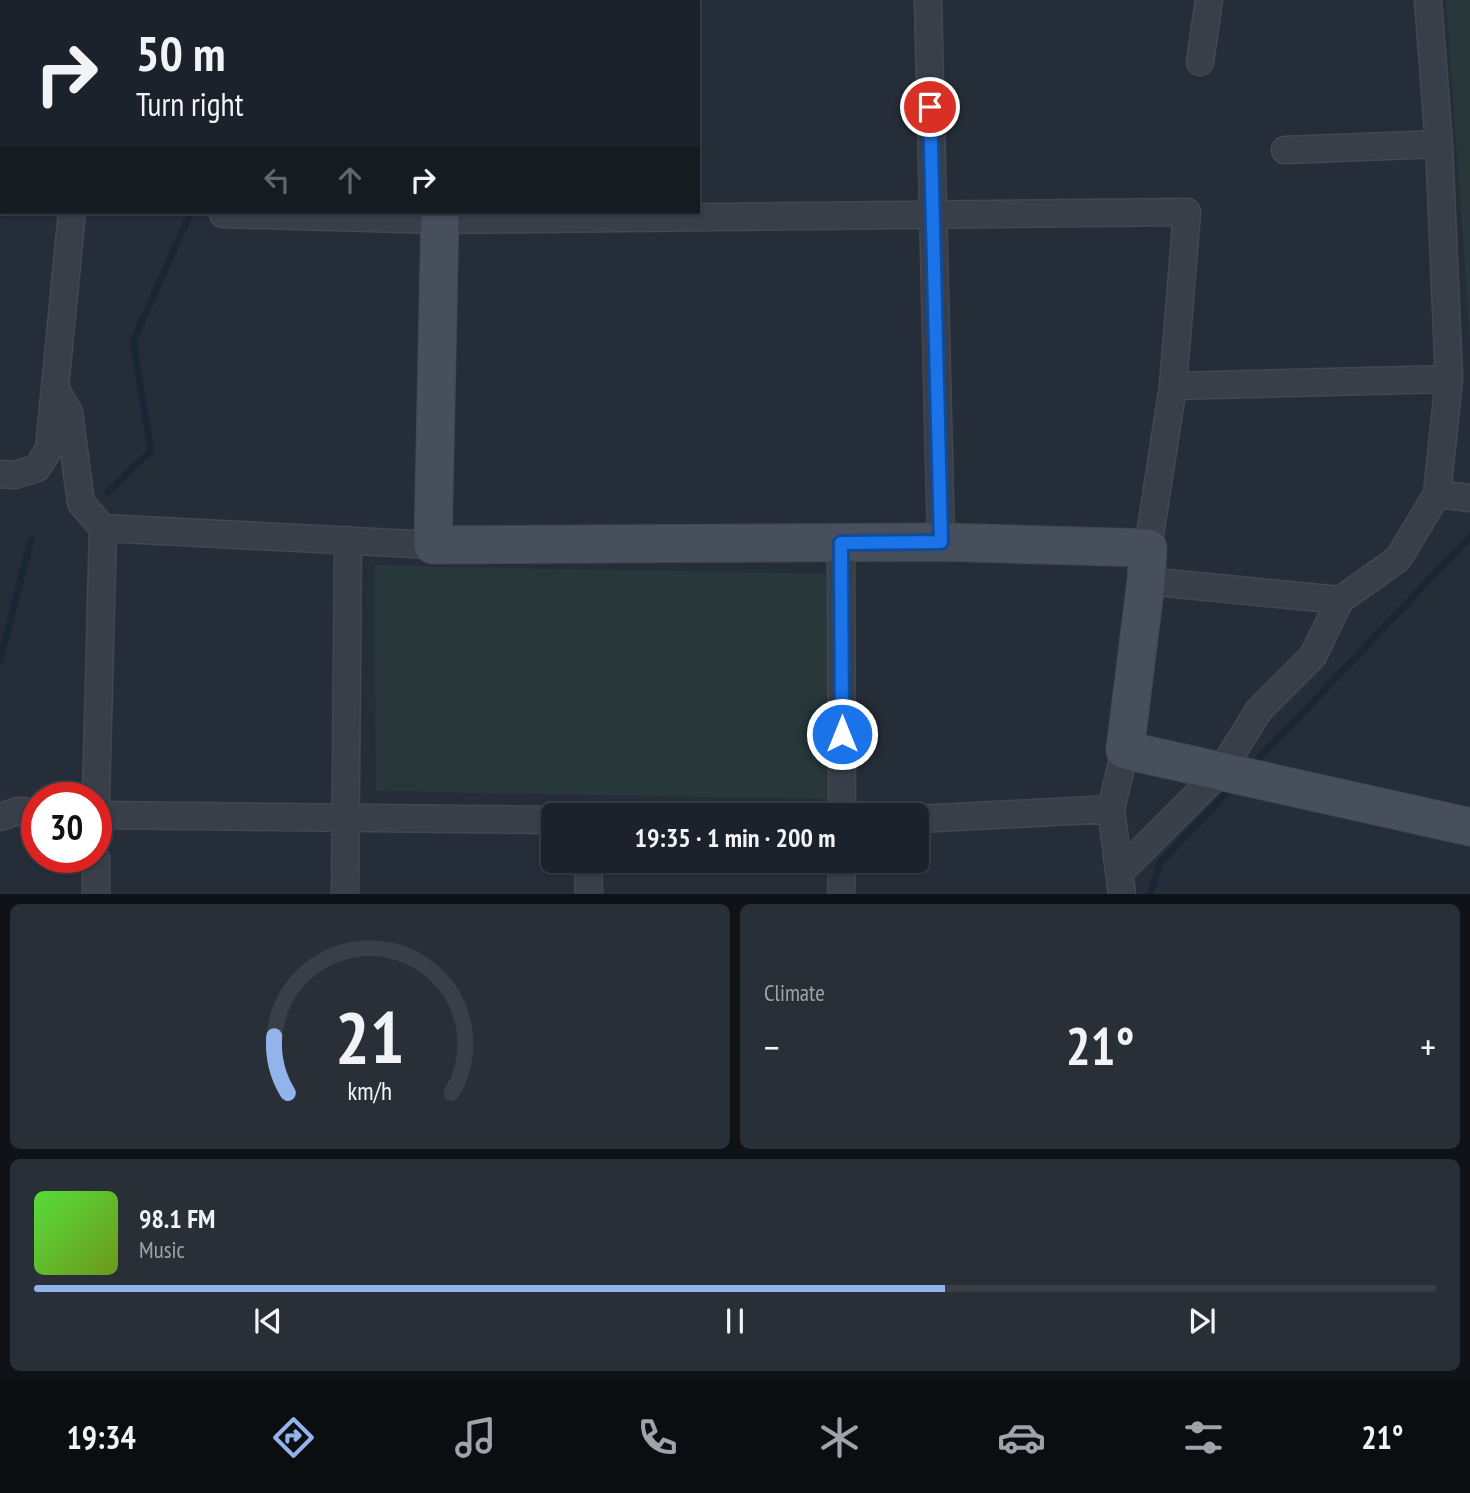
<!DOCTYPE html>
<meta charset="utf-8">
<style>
:root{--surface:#1c222b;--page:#292f37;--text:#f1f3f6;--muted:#a0a4a9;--line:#3a3f47;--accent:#93b4eb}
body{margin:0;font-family:"PT Sans Narrow",sans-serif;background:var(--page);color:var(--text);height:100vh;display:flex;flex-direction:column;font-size:26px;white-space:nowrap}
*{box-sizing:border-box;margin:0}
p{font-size:23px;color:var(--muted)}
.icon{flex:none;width:38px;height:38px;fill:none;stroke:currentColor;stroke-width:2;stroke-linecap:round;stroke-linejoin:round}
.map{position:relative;height:894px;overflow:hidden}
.side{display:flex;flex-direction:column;gap:10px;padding:10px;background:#0f1318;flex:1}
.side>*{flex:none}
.hud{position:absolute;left:0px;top:0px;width:700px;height:214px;box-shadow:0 2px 5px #0004,0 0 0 2px var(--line);background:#1c222b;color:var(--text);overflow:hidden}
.speed{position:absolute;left:21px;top:782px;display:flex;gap:14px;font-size:35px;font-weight:700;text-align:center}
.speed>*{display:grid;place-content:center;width:91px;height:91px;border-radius:50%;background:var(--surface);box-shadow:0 2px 5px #0004,0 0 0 2px var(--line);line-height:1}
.speed .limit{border:10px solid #d22;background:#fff;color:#111}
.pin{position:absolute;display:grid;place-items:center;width:60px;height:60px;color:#fff;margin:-30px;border:4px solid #fff;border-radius:50%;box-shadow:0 2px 7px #0007}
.me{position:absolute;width:77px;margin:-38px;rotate:0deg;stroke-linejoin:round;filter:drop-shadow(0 0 5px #0008)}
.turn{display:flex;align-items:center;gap:24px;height:147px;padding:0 21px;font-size:32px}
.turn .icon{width:91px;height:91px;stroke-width:2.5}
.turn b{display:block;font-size:49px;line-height:60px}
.lanes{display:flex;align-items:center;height:66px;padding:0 21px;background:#0003;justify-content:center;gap:35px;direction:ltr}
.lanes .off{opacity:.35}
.big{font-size:52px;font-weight:700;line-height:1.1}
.side .widget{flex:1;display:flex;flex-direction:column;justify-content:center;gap:10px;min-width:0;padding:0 24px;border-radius:10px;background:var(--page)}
.side .dial{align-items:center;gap:0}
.dial svg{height:182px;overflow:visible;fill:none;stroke:var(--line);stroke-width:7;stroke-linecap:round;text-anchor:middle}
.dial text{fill:var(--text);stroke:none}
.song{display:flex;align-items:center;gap:21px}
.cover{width:84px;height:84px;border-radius:10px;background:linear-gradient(135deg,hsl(110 70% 55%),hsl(80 70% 35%))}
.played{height:7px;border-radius:4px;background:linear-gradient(90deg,var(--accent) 65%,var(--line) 65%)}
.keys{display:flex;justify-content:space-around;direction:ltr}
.heat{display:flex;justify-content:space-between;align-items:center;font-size:38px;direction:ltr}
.side .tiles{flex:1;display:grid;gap:10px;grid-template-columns:1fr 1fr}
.widget:last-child{grid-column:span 2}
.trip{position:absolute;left:541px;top:803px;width:388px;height:70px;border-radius:10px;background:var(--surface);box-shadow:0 2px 5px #0004,0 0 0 2px var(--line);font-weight:700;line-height:70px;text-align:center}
.dock{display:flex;height:112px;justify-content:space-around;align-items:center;background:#0b0e11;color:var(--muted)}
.dock .icon{width:49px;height:49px}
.dock .current{color:var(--accent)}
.dock b{font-size:32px;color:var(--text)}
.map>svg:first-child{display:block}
.green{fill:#27373a}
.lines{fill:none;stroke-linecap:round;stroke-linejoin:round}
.stream{stroke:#1a2535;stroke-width:7}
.street-casing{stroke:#424852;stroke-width:29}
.secondary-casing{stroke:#424852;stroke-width:39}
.street{stroke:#393f49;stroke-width:26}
.secondary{stroke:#474f5c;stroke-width:37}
.route-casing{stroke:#114b97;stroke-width:18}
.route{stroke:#1a73e8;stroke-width:12}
</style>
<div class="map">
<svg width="1470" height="895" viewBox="0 0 1470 895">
<rect width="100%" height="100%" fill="#252d39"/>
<path class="green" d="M 1446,0 L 1470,0 L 1470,339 Z
M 374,565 L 828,574 L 827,799 L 376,791 Z"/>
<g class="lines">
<path class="stream" d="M 285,2 L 286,0
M 108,492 L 151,451 L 133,341 L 191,212
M 0,661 L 31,540
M 1251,767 L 1470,537
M 1150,895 L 1160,863 L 1233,786"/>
<g class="street-casing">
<path id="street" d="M 928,0 L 941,542
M 89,2 L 90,0
M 1200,62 L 1209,0
M 1285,150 L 1439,144
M 223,214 L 440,220 L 1187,212 L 1173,386 L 1148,548
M 1173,386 L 1449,379
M 56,390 L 69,413 L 81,503 L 103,528 L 96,798
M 0,474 L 15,475 L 37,468 L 49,449 L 72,212
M 1437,494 L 1470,498
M 103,528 L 433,545
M 841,543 L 842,816
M 1146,581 L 1340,600
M 96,815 L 553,820
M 0,817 L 18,811 L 37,812
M 917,819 L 1111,809
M 96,858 L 96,895
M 588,861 L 589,895
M 1119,873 L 1221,771 L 1259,710 L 1313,656 L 1340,600 L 1398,559 L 1437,494 L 1449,379 L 1439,144 L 1428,0
M 345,895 L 348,540
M 841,895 L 842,861
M 1122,895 L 1111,809 L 1125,750"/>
</g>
<g class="secondary-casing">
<path id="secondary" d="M 438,0 L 438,2
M 440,212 L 433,545 L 941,542 L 1148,548 L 1146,581 L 1125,750 L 1470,827"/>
</g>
<use href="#street" class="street"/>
<use href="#secondary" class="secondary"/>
</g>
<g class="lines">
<g class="route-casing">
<path id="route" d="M 842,734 L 841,543 L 941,542 L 930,107"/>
</g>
<use href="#route" class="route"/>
</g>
</svg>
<div class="speed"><div class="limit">30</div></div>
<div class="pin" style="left:930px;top:107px;background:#d93025"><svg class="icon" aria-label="arrive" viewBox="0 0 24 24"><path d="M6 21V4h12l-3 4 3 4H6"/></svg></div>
<svg class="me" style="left:842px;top:734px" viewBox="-20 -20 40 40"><circle r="17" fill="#1a73e8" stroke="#fff" stroke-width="3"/><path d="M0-11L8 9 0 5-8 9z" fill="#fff"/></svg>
<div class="trip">19:35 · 1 min · 200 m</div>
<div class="hud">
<div class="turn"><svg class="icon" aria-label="right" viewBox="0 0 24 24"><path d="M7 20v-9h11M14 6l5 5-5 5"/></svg><div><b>50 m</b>Turn right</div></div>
<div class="lanes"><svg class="icon off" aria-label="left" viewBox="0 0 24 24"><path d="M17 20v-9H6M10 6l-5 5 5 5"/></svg><svg class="icon off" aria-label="ahead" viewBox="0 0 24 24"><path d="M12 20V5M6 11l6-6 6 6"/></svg><svg class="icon" aria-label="right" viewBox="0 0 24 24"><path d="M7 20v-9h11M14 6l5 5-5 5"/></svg></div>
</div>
</div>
<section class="side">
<div class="tiles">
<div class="widget dial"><svg viewBox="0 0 100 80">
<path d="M14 69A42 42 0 1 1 86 69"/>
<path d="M14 69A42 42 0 0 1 8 44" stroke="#93b4eb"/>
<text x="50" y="56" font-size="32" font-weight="700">21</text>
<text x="50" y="72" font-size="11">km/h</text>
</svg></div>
<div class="widget"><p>Climate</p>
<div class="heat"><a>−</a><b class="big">21°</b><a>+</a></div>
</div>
<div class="widget">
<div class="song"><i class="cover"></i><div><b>98.1 FM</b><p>Music</p></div></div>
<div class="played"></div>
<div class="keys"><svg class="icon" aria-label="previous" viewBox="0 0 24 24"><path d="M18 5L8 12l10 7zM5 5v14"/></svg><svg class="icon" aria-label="pause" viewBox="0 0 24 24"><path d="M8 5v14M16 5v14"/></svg><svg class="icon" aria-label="next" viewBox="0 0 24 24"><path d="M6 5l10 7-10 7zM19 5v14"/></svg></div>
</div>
</div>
</section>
<nav class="dock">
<b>19:34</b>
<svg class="icon current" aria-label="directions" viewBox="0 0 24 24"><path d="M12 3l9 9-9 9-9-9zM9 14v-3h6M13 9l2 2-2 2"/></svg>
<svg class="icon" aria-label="music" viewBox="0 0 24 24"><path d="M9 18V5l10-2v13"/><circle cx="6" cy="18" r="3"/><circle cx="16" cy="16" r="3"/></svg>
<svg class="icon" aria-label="phone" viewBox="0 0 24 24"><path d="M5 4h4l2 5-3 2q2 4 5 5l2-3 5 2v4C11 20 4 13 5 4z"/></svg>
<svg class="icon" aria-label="climate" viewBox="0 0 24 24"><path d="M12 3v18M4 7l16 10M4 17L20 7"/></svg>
<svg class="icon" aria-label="car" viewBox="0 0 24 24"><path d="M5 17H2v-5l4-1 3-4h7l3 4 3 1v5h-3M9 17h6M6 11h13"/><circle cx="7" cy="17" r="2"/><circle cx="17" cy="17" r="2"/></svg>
<svg class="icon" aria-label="filters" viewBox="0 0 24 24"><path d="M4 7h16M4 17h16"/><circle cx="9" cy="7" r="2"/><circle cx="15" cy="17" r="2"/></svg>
<b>21°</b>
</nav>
